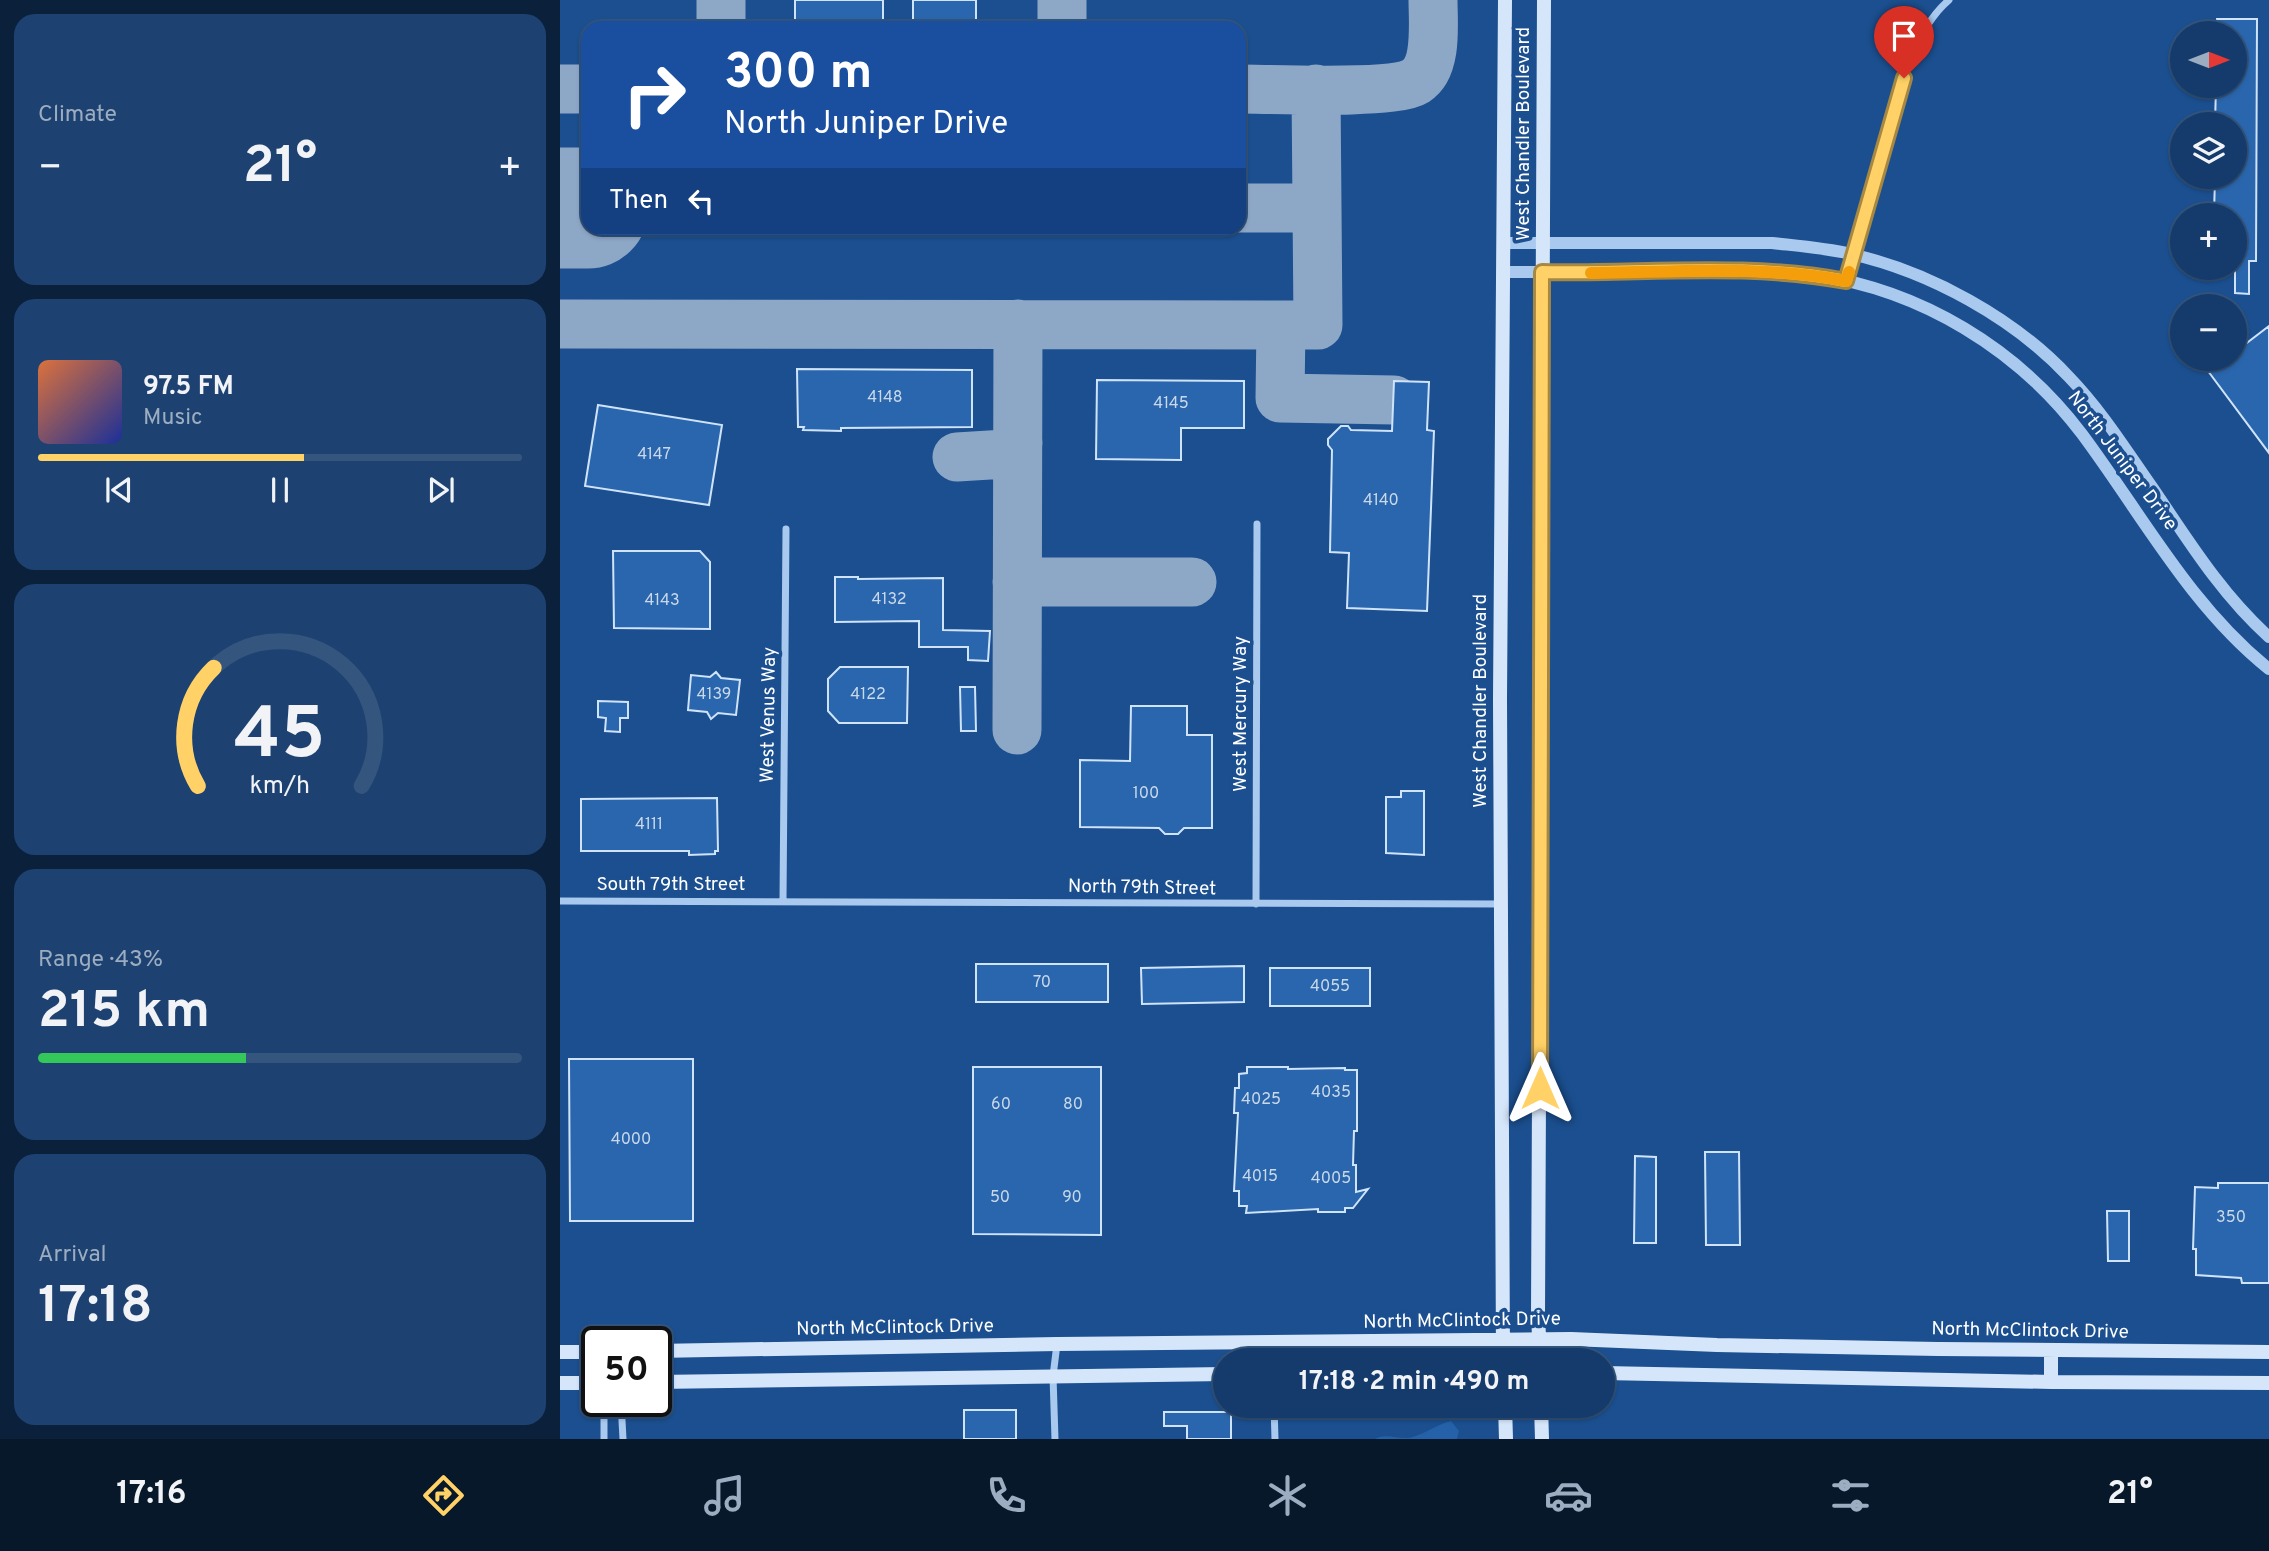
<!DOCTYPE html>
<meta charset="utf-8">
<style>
:root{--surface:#143b6b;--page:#1d4271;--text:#f1f3f6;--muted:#9dadc1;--line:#33557e;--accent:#ffd166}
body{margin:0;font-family:Overpass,sans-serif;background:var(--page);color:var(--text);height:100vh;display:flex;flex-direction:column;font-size:26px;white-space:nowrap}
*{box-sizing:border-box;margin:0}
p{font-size:23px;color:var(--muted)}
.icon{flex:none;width:38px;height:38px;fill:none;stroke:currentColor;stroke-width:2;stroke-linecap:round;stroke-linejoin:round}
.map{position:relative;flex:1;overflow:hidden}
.side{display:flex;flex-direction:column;gap:14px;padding:14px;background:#0b203b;width:560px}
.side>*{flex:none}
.top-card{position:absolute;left:21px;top:21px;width:665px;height:214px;border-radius:21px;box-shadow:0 2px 5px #0004,0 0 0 2px var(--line);background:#1a4fa0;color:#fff;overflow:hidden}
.needle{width:46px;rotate:90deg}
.fabs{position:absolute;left:1610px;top:21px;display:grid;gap:14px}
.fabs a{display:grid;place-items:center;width:77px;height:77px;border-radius:50%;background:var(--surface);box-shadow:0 2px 5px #0004,0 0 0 2px var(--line);font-size:35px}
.speed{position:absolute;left:21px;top:1326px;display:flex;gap:14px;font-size:35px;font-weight:700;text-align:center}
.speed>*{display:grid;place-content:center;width:91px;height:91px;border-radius:50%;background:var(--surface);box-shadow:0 2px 5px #0004,0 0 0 2px var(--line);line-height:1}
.speed .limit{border:4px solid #111;border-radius:10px;background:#fff;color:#111}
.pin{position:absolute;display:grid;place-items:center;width:60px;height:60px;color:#fff;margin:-72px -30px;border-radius:50% 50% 50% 0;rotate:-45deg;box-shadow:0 0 7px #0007}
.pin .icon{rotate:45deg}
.me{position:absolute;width:77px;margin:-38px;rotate:0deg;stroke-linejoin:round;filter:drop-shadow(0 0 5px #0008)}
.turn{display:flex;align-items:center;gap:24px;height:147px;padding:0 28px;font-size:32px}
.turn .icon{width:91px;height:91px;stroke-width:2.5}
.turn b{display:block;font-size:49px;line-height:60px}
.then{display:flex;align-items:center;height:66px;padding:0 28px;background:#0003;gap:14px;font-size:26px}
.big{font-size:52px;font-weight:700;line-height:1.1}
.side .tile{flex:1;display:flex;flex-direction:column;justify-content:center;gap:10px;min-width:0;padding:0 24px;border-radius:21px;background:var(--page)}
.side .dial{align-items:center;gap:0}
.dial svg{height:182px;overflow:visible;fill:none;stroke:var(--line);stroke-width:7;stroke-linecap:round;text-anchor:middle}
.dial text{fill:var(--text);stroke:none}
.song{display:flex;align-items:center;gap:21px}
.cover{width:84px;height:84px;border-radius:10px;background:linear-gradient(135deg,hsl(20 70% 55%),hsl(230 70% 35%))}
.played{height:7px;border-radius:4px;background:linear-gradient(90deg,var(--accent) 55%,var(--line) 55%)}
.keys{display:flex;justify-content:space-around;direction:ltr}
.heat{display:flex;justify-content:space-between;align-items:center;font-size:38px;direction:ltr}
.charge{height:10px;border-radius:5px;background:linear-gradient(90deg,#34c759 43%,var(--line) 0)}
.trip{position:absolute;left:653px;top:1348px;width:402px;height:70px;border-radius:35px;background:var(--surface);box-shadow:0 2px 5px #0004,0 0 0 2px var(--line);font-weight:700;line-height:70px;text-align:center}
.tab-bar{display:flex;height:112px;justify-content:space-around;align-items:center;background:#08182b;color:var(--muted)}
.tab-bar .icon{width:49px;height:49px}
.tab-bar .selected{color:var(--accent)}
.tab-bar b{font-size:32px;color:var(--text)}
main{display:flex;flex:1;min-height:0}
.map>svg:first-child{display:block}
.green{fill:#2461a8}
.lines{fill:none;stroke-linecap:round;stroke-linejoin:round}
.taxiway{stroke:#8da7c7;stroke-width:49}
.runway{stroke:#8da7c7;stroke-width:121}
.building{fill:#2a66ad;stroke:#cfe3fa;stroke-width:2}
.minor{stroke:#a9c9ee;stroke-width:7}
.tertiary{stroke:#a9c9ee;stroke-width:12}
.secondary{stroke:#d6e6fa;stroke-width:14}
.route-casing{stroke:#a68842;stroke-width:18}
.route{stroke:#ffd166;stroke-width:12}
.slow{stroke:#f59e0b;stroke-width:12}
.labels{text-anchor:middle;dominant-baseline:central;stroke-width:7;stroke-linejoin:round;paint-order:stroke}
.number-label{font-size:16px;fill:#cad9ea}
.street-label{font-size:19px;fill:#fff;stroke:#1b4f8f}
</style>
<main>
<section class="side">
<div class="tile"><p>Climate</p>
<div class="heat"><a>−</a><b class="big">21°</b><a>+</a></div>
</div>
<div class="tile">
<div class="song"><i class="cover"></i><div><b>97.5 FM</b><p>Music</p></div></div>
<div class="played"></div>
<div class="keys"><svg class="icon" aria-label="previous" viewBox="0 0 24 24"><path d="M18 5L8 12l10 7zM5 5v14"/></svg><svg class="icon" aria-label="pause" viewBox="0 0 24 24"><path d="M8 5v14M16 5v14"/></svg><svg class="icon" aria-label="next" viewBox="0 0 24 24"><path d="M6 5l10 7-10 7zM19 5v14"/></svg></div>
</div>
<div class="tile dial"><svg viewBox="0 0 100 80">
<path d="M14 69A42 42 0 1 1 86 69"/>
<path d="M14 69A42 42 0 0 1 21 17" stroke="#ffd166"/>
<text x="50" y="56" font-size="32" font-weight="700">45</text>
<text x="50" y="72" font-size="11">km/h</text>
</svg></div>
<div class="tile"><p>Range · 43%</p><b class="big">215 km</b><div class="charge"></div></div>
<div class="tile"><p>Arrival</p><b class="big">17:18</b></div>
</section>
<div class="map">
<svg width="1709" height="1439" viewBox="0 0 1709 1439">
<rect width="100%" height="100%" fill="#1b4f8f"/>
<path class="green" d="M 891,1421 L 899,1431 L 897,1439 L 815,1439 C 826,1433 836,1439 848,1438 C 860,1437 877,1424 891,1421 Z"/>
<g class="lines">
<path class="taxiway" d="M 161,0 L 161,28
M 502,0 L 502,28
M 0,89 L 28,89
M 679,89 C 711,89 834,95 856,81 C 878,67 873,23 873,0
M 679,208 L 757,208
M 0,324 L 758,325 L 756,89
M 721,325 L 720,398 L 834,400
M 397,457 L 446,454 L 458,443
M 457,582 L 632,582
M 457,730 L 458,324"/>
<path class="runway" d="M 0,208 L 28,208"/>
</g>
<path class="building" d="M 235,0 L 323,0 L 323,23 L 235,23 Z
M 353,0 L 416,0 L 416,26 L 353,25 Z
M 1657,19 L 1697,19 L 1696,261 L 1689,261 L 1689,294 L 1675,293 L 1675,215 L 1654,215 L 1655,177 L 1675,177 L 1675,124 L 1655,124 L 1656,86 L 1675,86 L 1675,33 L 1656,33 Z
M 1709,326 L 1709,453 L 1648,371 L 1665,359 L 1675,359 L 1675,352 Z
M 237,369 L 412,370 L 412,427 L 281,428 L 281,431 L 243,430 L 244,427 L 238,427 Z
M 537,380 L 684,381 L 684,428 L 621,428 L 621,460 L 536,459 Z
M 834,381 L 869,382 L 867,430 L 874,431 L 867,611 L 787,608 L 789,553 L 770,552 L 772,450 L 768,445 L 768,439 L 781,426 L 788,426 L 791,430 L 832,431 Z
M 38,405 L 162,425 L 149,505 L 25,486 Z
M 53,551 L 140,551 L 150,562 L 150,629 L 54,628 Z
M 275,577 L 298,577 L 298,579 L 383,578 L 383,630 L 430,631 L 428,661 L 408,660 L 408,647 L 359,647 L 359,621 L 275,622 Z
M 280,667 L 348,667 L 347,723 L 279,723 L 268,711 L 268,679 Z
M 156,672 L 161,678 L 180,680 L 176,715 L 158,713 L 151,719 L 147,712 L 128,710 L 131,675 L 150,677 Z
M 400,687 L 415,687 L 416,731 L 401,731 Z
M 38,701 L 68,702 L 68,718 L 60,718 L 60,732 L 45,731 L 46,718 L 38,717 Z
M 571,706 L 627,706 L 627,735 L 652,735 L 652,828 L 624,828 L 618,834 L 605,834 L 599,828 L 520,827 L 520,760 L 570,761 Z
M 841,791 L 864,791 L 864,855 L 826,853 L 826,797 L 841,797 Z
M 157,798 L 158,851 L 155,851 L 155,854 L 129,855 L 129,851 L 21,851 L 21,799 Z
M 416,964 L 548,964 L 548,1002 L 416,1002 Z
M 684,966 L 684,1002 L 582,1004 L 581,968 Z
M 710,968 L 810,968 L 810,1006 L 710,1006 Z
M 9,1059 L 133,1059 L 133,1221 L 10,1221 Z
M 413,1067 L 541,1067 L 541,1235 L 413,1234 Z
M 687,1067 L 728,1067 L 728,1069 L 785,1068 L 785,1070 L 797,1070 L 797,1131 L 794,1131 L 793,1165 L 796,1165 L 796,1192 L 808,1189 L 793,1208 L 785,1208 L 785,1212 L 758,1212 L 758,1209 L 686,1213 L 687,1206 L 679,1206 L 679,1191 L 674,1191 L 678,1113 L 674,1113 L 675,1088 L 679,1088 L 679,1074 L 687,1073 Z
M 1145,1152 L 1179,1152 L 1180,1245 L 1146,1245 Z
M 1075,1156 L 1096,1157 L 1096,1243 L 1074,1243 Z
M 1658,1183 L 1709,1183 L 1709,1283 L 1682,1283 L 1681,1278 L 1636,1275 L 1636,1249 L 1633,1249 L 1635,1187 L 1658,1188 Z
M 1547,1211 L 1569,1211 L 1569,1261 L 1548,1261 Z
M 404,1410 L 456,1410 L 456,1439 L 404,1439 Z
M 604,1412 L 671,1412 L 671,1439 L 627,1439 L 627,1426 L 604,1426 Z"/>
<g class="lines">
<path class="minor" d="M 1286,281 L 1349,60 C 1360,38 1370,16 1389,0
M 0,901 L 941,904
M 223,901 L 226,529
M 696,904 L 697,524
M 61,1402 L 63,1439
M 714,1405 L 715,1439
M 44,1439 L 44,1411 L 47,1402
M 495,1439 L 493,1376 L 497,1344"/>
<path class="tertiary" d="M 943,243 L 1212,243 C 1239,246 1265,248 1291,254 C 1370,272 1454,318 1509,377 C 1541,410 1566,450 1592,487 C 1628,540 1661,594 1709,637
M 943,272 C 1001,272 1059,272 1118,272 C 1163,271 1210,269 1255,275 C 1361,290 1458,349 1522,434 C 1581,513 1630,606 1709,669"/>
<path class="secondary" d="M 96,1351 L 497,1344 L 1011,1339 L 1157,1345 L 1378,1349 L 1709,1352
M 1491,1351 L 1491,1382
M 0,1352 L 37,1352
M 943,1360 L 940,699 L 945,0
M 980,1360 L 978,1314 L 984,0
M 1043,1373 L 1491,1382 L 1709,1383
M 96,1382 L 665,1374
M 0,1383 L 37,1383
M 945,1405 L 946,1439
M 981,1405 L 982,1439"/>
</g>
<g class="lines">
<g class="route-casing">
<path id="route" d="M 980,1088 L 982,272 C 1083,274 1187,262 1286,281 L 1344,78"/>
</g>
<use href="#route" class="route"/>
<path class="slow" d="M 1031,273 C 1116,272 1203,265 1286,281 L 1289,272"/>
</g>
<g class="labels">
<g class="number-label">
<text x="325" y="398">4148</text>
<text x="611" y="404">4145</text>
<text x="94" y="455">4147</text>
<text x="821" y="501">4140</text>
<text x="329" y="600">4132</text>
<text x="102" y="601">4143</text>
<text x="154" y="695">4139</text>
<text x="308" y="695">4122</text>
<text x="586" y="794">100</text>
<text x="89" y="825">4111</text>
<text x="482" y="983">70</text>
<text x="770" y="987">4055</text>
<text x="771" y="1093">4035</text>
<text x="701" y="1100">4025</text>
<text x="441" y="1105">60</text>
<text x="513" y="1105">80</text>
<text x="71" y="1140">4000</text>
<text x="700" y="1177">4015</text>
<text x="771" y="1179">4005</text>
<text x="440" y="1198">50</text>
<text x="512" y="1198">90</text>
<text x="1671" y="1218">350</text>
</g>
<g class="street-label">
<text transform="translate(964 134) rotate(-90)">West Chandler Boulevard</text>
<text transform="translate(1562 461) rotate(53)">North Juniper Drive</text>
<text transform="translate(921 701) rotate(-90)">West Chandler Boulevard</text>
<text transform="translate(681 714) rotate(-90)">West Mercury Way</text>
<text transform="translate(209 715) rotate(-89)">West Venus Way</text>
<text x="111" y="885">South 79th Street</text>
<text transform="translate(582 888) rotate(1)">North 79th Street</text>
<text transform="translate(902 1321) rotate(-1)">North McClintock Drive</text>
<text transform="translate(335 1328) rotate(-1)">North McClintock Drive</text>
<text transform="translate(1470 1331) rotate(1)">North McClintock Drive</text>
</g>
</g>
</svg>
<div class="fabs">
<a><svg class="needle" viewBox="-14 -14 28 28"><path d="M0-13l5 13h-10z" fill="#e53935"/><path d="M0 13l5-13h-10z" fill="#9dadc1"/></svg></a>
<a><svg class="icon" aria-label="layers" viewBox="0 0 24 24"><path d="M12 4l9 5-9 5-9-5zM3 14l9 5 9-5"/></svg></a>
<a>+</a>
<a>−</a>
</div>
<div class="speed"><div class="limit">50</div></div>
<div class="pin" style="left:1344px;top:78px;background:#d93025"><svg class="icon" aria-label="arrive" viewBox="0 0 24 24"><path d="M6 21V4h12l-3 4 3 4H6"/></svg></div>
<svg class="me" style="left:980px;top:1088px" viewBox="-20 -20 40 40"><path d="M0-17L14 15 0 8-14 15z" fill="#ffd166" stroke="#fff" stroke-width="4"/></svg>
<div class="trip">17:18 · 2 min · 490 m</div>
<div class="top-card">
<div class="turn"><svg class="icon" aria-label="right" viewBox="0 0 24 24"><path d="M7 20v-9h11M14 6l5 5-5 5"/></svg><div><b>300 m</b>North Juniper Drive</div></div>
<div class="then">Then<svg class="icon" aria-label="left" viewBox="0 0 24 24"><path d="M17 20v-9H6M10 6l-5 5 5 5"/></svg></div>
</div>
</div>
</main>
<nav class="tab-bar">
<b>17:16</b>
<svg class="icon selected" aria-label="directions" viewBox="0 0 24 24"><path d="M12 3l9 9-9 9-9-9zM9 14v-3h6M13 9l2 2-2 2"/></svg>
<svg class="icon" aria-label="music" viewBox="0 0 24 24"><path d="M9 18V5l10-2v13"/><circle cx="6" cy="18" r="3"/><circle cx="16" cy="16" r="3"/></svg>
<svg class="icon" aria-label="phone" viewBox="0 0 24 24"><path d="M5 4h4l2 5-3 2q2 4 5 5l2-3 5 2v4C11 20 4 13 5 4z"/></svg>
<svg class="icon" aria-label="climate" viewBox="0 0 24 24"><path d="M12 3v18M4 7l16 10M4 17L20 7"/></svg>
<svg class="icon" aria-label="car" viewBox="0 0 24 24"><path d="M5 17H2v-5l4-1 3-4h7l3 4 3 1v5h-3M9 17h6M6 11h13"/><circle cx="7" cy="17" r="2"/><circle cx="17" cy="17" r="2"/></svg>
<svg class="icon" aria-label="filters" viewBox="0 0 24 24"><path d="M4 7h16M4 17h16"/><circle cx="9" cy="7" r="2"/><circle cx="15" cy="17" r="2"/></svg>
<b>21°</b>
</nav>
